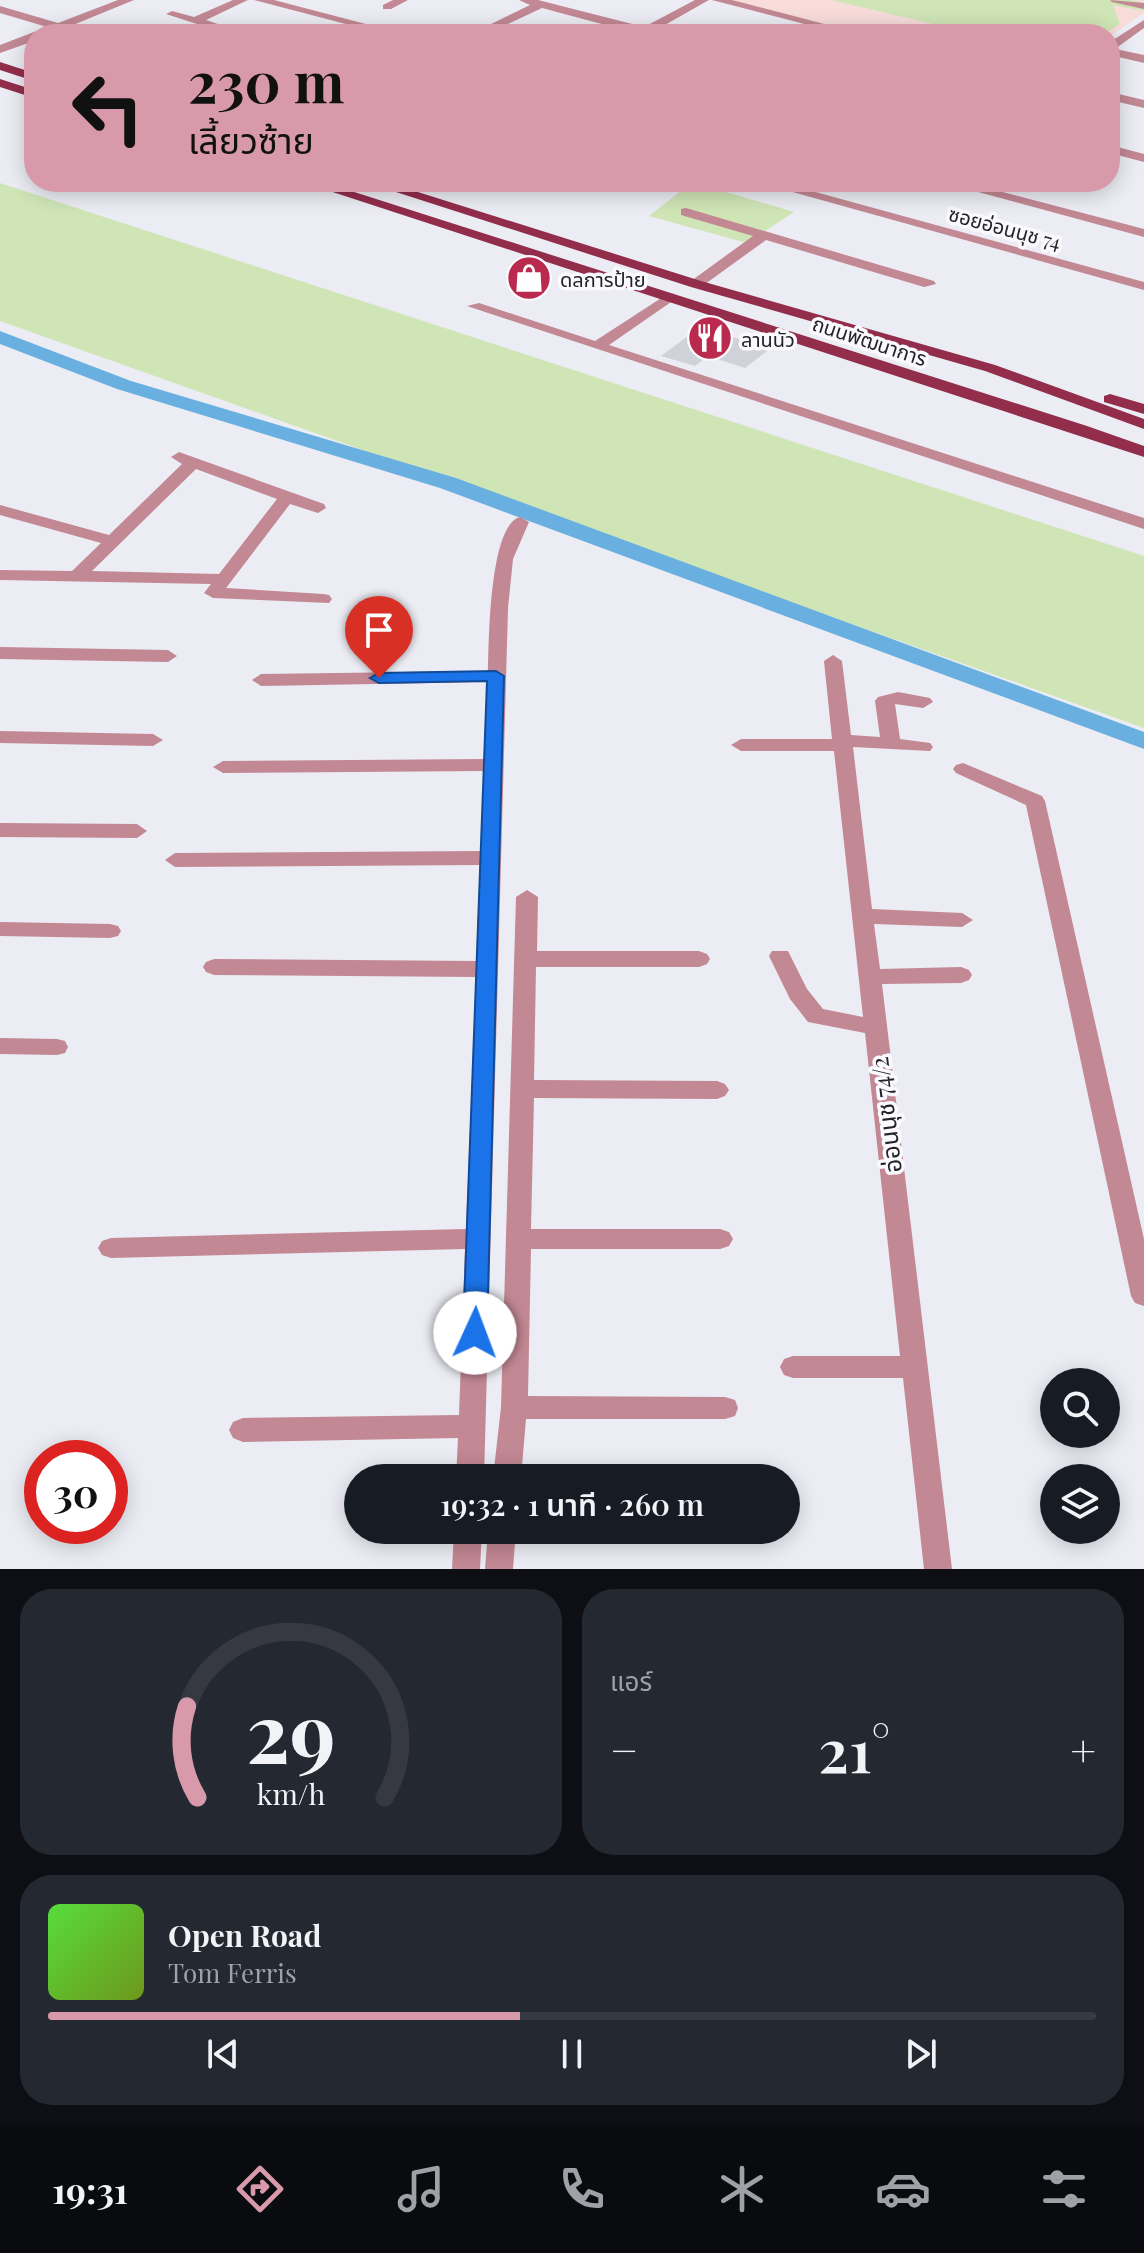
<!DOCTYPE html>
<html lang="th">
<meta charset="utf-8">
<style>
:root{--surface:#171b24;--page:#242831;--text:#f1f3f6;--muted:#9ea1a6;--line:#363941;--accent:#d899aa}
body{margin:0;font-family:"Playfair Display","Noto Sans Thai",serif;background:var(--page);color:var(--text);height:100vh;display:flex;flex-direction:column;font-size:30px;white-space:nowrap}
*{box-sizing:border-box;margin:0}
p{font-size:26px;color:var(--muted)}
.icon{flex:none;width:44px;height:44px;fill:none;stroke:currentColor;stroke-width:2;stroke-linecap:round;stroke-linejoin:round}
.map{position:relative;height:1569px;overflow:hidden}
.panel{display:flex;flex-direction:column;gap:20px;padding:20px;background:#0d0f14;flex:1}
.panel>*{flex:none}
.guide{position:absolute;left:24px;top:24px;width:1096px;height:168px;border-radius:32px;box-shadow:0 4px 20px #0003;background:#d899aa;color:#111;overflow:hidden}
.controls{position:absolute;left:1040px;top:1368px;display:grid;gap:16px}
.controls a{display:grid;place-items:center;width:80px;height:80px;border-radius:50%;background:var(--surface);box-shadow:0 4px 20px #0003;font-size:40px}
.speed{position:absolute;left:24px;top:1440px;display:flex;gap:16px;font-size:40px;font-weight:700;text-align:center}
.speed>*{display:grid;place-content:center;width:104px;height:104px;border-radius:50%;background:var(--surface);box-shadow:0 4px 20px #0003;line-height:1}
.speed .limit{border:12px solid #d22;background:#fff;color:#111}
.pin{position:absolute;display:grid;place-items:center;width:68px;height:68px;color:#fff;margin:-82px -34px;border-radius:50% 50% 50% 0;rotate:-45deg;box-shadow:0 0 8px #0007}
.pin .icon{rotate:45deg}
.me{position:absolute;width:88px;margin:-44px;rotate:2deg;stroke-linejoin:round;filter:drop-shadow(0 0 6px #0008)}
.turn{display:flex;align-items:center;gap:28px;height:168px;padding:0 32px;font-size:36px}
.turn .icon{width:104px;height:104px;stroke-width:2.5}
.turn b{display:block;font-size:56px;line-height:68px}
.big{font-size:60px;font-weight:600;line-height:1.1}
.panel .widget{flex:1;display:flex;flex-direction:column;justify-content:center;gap:12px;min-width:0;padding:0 28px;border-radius:32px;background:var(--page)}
.panel .dial{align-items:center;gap:0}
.dial svg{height:208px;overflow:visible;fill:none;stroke:var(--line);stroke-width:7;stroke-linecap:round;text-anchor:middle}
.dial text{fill:var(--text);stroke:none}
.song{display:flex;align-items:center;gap:24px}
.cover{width:96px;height:96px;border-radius:12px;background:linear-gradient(135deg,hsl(110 70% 55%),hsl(80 70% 35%))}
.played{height:8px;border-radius:4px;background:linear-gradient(90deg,var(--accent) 45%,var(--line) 45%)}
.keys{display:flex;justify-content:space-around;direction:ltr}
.heat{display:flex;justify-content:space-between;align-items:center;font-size:44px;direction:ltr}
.panel .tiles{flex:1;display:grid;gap:20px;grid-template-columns:1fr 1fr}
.widget:last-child{grid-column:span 2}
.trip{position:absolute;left:344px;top:1464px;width:456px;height:80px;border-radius:40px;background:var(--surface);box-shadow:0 4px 20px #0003;font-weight:600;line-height:80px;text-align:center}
.dock{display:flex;height:128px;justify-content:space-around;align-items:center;background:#090b0e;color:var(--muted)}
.dock .icon{width:56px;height:56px}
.dock .on{color:var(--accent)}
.dock b{font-size:36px;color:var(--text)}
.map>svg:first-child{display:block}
.education{fill:#f7dcda}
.green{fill:#cfe5b6}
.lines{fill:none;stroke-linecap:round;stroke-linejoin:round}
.canal{fill:#69b0e1;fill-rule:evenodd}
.building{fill:#d1d2d9}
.minor{fill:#c28894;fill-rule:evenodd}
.major{fill:#922d4c;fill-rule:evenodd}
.route{fill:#1a73e8;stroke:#114b97;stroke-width:2}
.labels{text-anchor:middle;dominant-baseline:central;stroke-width:7;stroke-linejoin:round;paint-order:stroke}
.far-street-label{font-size:20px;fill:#242427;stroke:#fafafe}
.far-poi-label{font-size:20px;fill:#242427;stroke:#fafafe;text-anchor:start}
.street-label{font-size:24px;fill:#242427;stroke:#fafafe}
</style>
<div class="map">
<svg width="1144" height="1569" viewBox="0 0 1144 1569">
<rect width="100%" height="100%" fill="#ececf4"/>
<path class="education" d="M 727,0 L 1144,0 L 1144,13 L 1110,36 L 868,34 Z"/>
<path class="green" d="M 831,0 L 1130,0 L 1144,3 L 1144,11 L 1113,5 L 1120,24 L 1104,34 L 976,34 Z
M 692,182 L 794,212 L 747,243 L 649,216 Z
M 0,183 L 1144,556 L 1144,728 L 0,321 Z"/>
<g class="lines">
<path class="canal" d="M 0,331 L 131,381 L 456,478 L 1144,732 L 1144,749 L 440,488 L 117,389 L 0,344 Z"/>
</g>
<path class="building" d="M 700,327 L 770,349 L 745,368 L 708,356 L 695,366 L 661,356 Z"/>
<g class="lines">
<path class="minor" d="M 118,0 L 134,0 L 51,34 L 34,34 L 34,41 L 0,53 L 0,45 L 47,27 L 0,13 L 0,6 L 58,23 Z
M 233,0 L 248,0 L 206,20 L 247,34 L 228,34 L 166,14 L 172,11 L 194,17 Z
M 254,0 L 274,0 L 404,34 L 384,34 Z
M 393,0 L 408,0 L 391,9 L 383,9 L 383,5 Z
M 519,0 L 538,0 L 644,27 L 695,0 L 709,0 L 656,30 L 665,34 L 639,34 L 542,8 L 495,30 L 487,30 L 487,26 L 530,5 Z
M 712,0 L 732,0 L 863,34 L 843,34 Z
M 1110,0 L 1144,3 L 1144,9 L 1112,2 Z
M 1144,20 L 1144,28 L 1115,49 L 1144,55 L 1144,63 L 1110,55 L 1110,42 Z
M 146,31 L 151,32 L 153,34 L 140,34 Z
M 1110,92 L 1144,100 L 1144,108 L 1110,100 Z
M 1110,145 L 1144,154 L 1144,162 L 1110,153 Z
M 757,182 L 779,182 L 1144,282 L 1144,290 Z
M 941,182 L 964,182 L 1144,229 L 1144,237 Z
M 686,208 L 934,281 L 936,284 L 924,287 L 766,240 L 701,287 L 691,287 L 691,281 L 753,236 L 681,215 L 681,209 Z
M 669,293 L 674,294 L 674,300 L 609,345 L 1144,518 L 1144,529 L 467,306 L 479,303 L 595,341 Z
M 179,452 L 324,504 L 326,508 L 318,513 L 290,504 L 226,588 L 323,594 L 329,595 L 332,599 L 329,603 L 213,598 L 204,593 L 211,584 L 0,580 L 0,570 L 72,571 L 101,543 L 0,515 L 0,505 L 109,535 L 182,464 L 171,457 ZM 196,469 L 277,499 L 219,574 L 92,571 Z
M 520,517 L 529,522 L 513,559 L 508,608 L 484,1478 L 456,1478 L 458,1438 L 243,1442 L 233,1438 L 229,1430 L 233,1422 L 243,1418 L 459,1415 L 465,1249 L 111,1258 L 102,1255 L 98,1248 L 102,1241 L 111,1238 L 466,1229 L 476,977 L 214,975 L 206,972 L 203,967 L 206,962 L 214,959 L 476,961 L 480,865 L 175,867 L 165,860 L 175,853 L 481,851 L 484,771 L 223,773 L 213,767 L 223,761 L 484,759 L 487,682 L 261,686 L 252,680 L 261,674 L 488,671 C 489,642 489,525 520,517 Z
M 0,647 L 168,650 L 177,656 L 168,662 L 0,659 Z
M 833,655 L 842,661 L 851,735 L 880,737 L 875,701 L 878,697 L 898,692 L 930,698 L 933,702 L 923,708 L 895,704 L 900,739 L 930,743 L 933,747 L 930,751 L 853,747 L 872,909 L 962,913 L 973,920 L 962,927 L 874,924 L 880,969 L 961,967 L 969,970 L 972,975 L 969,980 L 961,983 L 882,984 L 952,1569 L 924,1569 L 903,1378 L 793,1378 L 784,1375 L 780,1367 L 784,1359 L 793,1356 L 900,1356 L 865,1033 L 808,1022 L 790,999 L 769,956 L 772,951 L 788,951 L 807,989 L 823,1009 L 863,1017 L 834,751 L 741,751 L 731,745 L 741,739 L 832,739 L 824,661 Z
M 0,731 L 153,734 L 163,740 L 153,746 L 0,743 Z
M 963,763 L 1042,796 L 1045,801 L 1144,1239 L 1144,1306 L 1135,1303 L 1131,1296 L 1026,805 L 956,773 L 953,769 L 956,765 Z
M 0,823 L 137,824 L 147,831 L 137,838 L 0,837 Z
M 527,890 L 538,897 L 537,951 L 699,951 L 707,954 L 710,959 L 707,964 L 699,967 L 536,967 L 534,1080 L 717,1081 L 725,1084 L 729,1090 L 725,1096 L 717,1099 L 534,1098 L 531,1229 L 720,1229 L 729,1232 L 733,1239 L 729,1246 L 720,1249 L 531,1249 L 528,1396 L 725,1397 L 735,1400 L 738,1408 L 735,1416 L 725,1419 L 526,1419 L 521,1478 L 493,1478 L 501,1407 L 516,897 Z
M 0,922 L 110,924 L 118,926 L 121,931 L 118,936 L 110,938 L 0,936 Z
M 0,1038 L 57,1039 L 65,1041 L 68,1047 L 65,1053 L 57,1055 L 0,1054 Z
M 454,1530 L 482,1530 L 480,1569 L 452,1569 Z
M 488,1530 L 516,1530 L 513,1569 L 485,1569 Z"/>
<path class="major" d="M 0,62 L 34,73 L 34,81 L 0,70 Z
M 0,79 L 34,90 L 34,98 L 0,87 Z
M 302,182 L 323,182 L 1087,426 L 1144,446 L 1144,457 Z
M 365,182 L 386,182 L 701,281 L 995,365 L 1144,419 L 1144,429 L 985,371 L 691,287 Z
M 1110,394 L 1144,404 L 1144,414 L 1104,402 L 1104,396 Z"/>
</g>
<path class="route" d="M 496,671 L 504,676 L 487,1333 L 484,1340 L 475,1343 L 467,1340 L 463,1333 L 487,681 L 379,683 L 370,678 L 379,673 Z"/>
<defs>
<g id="shop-disc" transform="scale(2.3)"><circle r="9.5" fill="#ba2a4e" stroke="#fafafe"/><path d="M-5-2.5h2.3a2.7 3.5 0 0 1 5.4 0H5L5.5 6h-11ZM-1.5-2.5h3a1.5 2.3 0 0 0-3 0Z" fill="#fff"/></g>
<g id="restaurant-disc" transform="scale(2.3)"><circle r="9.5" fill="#ba2a4e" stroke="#fafafe"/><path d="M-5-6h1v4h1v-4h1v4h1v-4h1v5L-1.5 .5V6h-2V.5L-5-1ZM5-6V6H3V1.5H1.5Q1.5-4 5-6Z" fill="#fff"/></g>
</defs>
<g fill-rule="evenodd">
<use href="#shop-disc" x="529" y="278"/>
<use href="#restaurant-disc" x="710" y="338"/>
</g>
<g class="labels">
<g class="far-street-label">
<text transform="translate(1005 227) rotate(15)">ซอยอ่อนนุช 74</text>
<text transform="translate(870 340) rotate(18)">ถนนพัฒนาการ</text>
</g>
<g class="far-poi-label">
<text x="560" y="278">ดลการป้าย</text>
<text x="741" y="338">ลานนัว</text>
</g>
<g class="street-label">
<text transform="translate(885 1115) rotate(-97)">อ่อนนุช 74/2</text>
</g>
</g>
</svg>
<div class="controls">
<a><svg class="icon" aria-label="search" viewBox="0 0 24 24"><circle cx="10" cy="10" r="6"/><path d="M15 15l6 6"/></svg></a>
<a><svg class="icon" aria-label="layers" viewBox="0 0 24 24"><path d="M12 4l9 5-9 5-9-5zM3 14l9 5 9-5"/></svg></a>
</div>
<div class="speed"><div class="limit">30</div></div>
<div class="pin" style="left:379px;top:678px;background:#d93025"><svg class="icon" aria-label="arrive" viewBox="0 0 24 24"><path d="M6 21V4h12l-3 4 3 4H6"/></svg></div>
<svg class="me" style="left:475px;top:1333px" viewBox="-20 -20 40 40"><circle r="19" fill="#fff"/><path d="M0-13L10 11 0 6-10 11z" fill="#1a73e8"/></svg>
<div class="trip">19:32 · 1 นาที · 260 m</div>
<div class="guide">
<div class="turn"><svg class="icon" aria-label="left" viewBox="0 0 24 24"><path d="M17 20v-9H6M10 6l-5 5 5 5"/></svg><div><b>230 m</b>เลี้ยวซ้าย</div></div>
</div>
</div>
<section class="panel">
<div class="tiles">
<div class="widget dial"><svg viewBox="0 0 100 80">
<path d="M14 69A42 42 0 1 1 86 69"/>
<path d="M14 69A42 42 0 0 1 10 34" stroke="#d899aa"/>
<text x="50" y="56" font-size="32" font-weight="700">29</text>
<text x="50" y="72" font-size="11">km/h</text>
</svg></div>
<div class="widget"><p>แอร์</p>
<div class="heat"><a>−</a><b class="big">21°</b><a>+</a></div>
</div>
<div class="widget">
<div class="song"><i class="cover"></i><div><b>Open Road</b><p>Tom Ferris</p></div></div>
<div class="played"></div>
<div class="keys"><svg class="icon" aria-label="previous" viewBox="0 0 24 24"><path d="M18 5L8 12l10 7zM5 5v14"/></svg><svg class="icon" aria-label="pause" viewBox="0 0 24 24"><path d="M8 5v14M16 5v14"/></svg><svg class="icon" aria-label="next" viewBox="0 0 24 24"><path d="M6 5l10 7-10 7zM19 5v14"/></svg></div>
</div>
</div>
</section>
<nav class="dock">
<b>19:31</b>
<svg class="icon on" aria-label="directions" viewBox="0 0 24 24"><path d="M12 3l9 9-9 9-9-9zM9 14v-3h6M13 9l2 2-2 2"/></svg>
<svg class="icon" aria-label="music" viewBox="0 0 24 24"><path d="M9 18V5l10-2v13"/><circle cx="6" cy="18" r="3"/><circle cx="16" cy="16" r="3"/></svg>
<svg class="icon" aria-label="phone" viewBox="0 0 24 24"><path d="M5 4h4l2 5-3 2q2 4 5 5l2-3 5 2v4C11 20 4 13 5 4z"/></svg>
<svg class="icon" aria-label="climate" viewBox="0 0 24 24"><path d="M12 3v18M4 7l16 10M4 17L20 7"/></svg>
<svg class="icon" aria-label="car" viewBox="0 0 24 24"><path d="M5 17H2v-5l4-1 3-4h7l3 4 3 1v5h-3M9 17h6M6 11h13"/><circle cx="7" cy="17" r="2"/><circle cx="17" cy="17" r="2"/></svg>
<svg class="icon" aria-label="filters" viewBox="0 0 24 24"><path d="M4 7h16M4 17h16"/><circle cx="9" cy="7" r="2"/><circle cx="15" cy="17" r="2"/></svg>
</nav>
